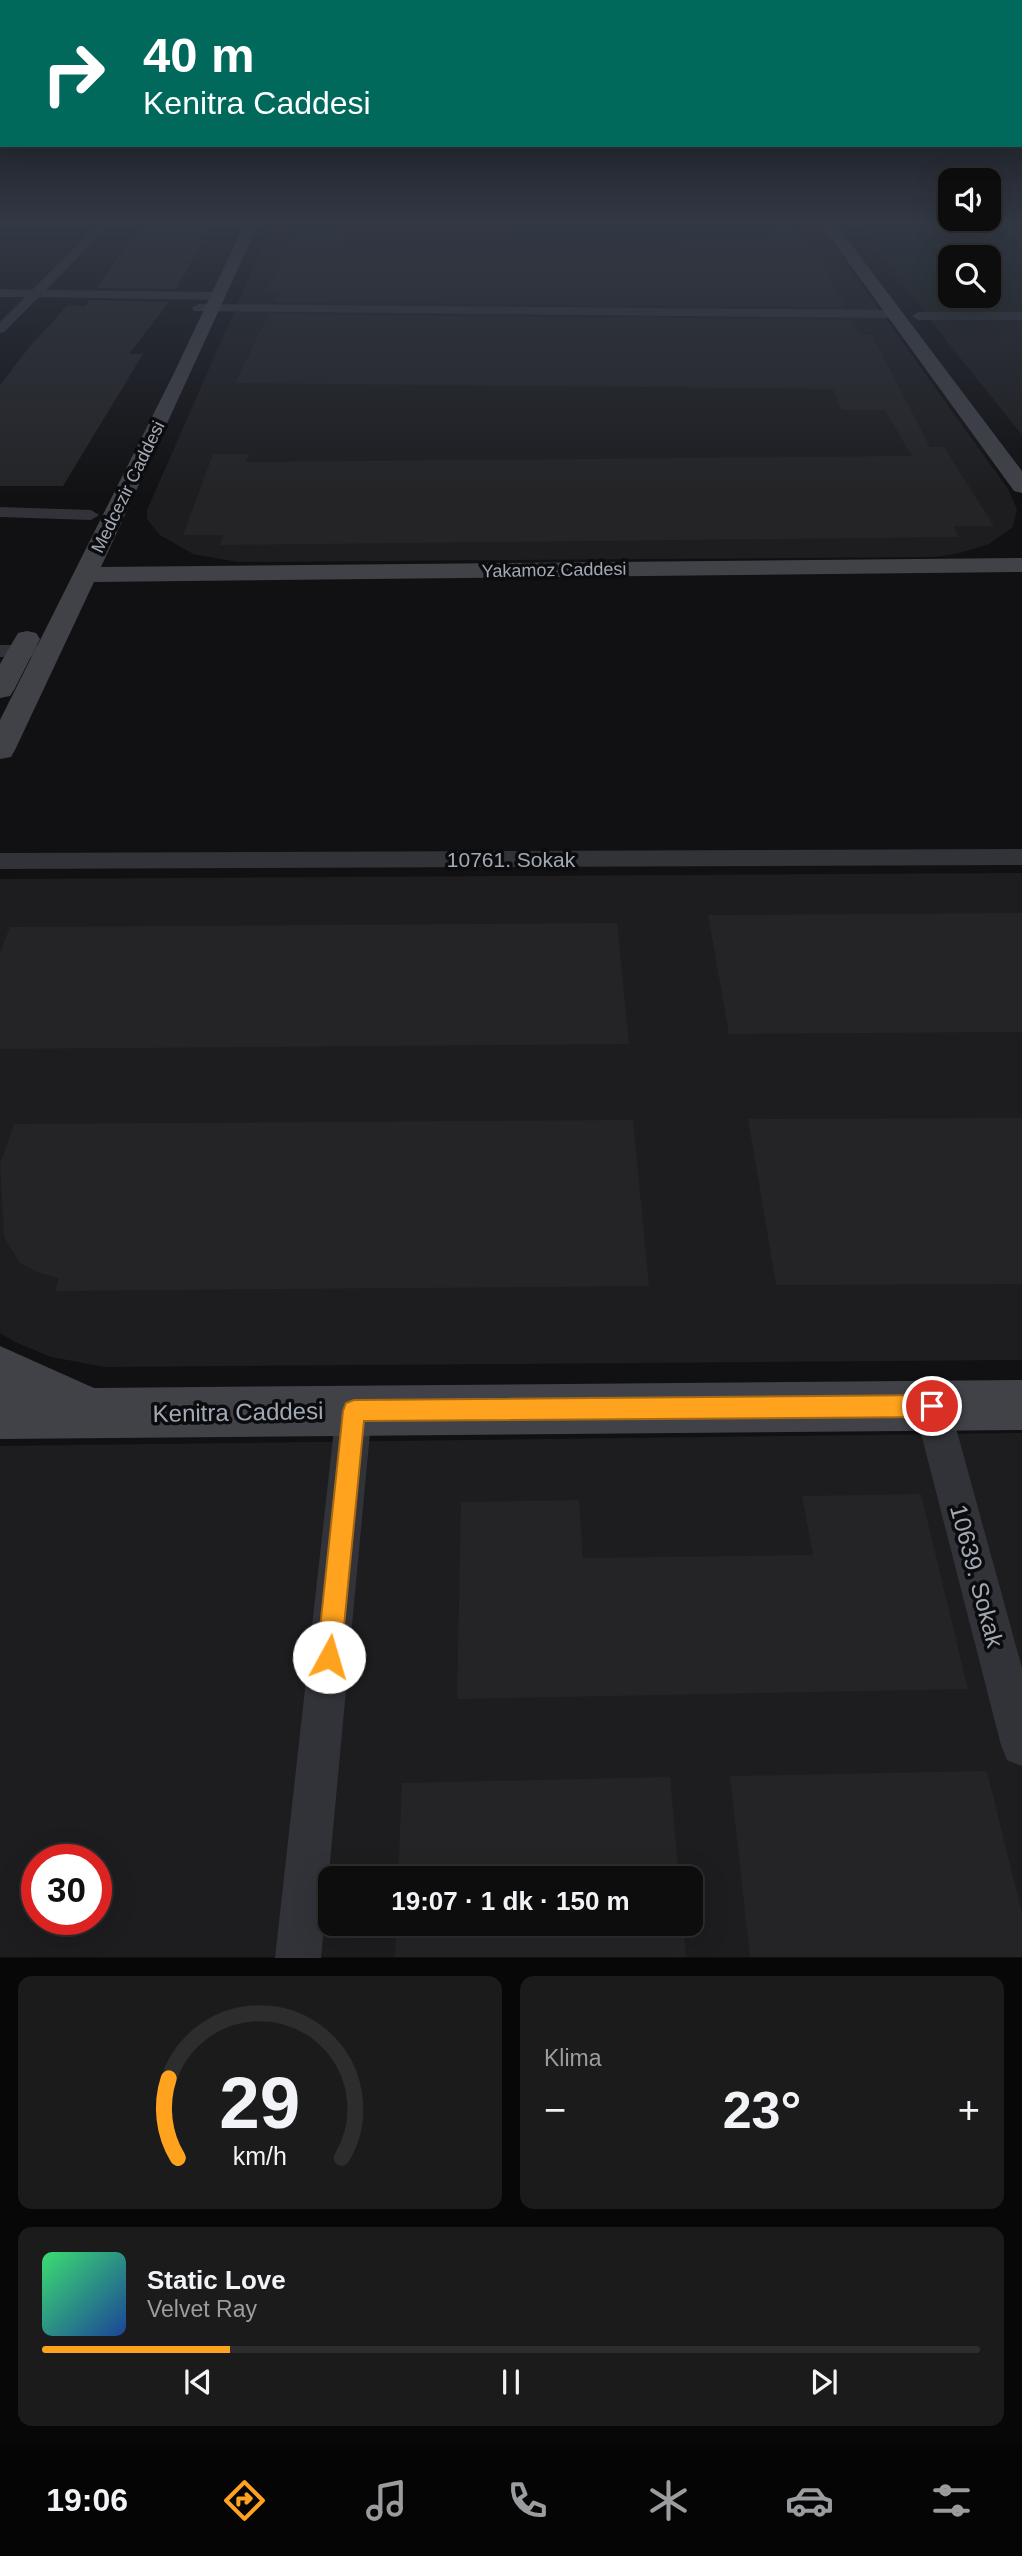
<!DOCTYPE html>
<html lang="tr">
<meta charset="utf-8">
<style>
:root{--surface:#0d0d0e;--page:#1b1b1c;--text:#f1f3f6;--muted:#9a9c9e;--line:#2d2d2e;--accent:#ffa21d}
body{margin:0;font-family:Arial,sans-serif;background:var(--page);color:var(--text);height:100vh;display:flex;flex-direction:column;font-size:26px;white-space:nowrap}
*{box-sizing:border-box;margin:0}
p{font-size:23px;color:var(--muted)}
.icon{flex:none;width:38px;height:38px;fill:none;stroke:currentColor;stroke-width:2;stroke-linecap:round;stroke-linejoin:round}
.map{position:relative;height:1958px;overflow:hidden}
.drawer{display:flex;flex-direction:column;gap:18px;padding:18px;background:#070708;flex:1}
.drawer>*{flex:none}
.banner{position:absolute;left:0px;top:0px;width:1022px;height:147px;box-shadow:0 7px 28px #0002,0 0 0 2px var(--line);background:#00695c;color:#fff;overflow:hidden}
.fabs{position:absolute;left:938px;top:168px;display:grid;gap:14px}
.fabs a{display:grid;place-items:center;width:63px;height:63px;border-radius:14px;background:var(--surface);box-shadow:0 7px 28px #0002,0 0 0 2px var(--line);font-size:35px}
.speed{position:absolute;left:21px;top:1844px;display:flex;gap:14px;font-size:35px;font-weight:700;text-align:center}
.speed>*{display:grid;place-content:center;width:91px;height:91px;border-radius:50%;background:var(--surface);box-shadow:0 7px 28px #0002,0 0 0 2px var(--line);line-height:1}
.speed .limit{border:10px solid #d22;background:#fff;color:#111}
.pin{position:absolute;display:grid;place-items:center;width:60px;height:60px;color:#fff;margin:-30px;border:4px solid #fff;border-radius:50%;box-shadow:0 2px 7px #0007}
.me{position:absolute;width:77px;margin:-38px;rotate:6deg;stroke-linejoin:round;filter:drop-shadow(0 0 5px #0008)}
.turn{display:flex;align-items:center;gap:24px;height:147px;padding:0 28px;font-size:32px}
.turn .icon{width:91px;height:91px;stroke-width:2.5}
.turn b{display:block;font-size:49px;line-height:60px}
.big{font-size:52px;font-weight:800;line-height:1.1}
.drawer .tile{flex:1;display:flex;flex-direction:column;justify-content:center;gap:10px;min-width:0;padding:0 24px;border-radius:14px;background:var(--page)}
.drawer .dial{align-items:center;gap:0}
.dial svg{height:182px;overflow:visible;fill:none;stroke:var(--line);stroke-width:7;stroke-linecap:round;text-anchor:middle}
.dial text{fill:var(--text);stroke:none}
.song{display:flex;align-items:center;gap:21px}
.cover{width:84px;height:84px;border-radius:10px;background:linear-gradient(135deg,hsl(140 70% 55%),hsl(220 70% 35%))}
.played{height:7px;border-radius:4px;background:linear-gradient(90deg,var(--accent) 20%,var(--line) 20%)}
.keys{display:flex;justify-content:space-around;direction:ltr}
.heat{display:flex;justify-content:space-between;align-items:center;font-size:38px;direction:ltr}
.drawer .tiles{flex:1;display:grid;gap:18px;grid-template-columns:1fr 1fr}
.tile:last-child{grid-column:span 2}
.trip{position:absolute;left:318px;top:1866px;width:385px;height:70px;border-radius:14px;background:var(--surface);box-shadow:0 7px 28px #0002,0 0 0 2px var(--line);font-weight:800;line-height:70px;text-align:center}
.menu{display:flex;height:112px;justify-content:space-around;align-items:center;background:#050506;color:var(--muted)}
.menu .icon{width:49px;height:49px}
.menu .active{color:var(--accent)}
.menu b{font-size:32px;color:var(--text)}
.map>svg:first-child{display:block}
.built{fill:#1d1d20;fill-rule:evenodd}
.green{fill:#171e18;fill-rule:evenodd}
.building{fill:#242427}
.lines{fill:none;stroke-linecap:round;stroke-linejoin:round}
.street{fill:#323338;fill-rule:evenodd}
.secondary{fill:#404248;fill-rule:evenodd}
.route{fill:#ffa21d;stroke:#a66913;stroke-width:2}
.labels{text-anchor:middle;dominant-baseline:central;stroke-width:7;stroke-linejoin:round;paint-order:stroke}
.far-street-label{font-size:18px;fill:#a1a9b5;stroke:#0c0c0e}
.street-label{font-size:21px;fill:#a1a9b5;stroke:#0c0c0e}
.near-street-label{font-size:24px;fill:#a1a9b5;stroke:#0c0c0e}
</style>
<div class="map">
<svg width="1022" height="1958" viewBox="0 0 1022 1958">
<rect width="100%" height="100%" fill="#111113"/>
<path class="built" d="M 273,223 L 817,223 L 1008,489 L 1017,509 L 1013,527 L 989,544 L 956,554 L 935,557 L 238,562 L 193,554 L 160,535 L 147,519 L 147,510 Z
M 930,320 L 1022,320 L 1022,435 Z
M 1022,873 L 1022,1360 L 105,1367 L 51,1357 L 13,1341 L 0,1333 L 0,879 Z
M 1022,1433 L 1022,1957 L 0,1957 L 0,1446 ZM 37,1860 L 96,1860 L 96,1920 L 37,1920 ZM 331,1878 L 691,1878 L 691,1923 L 331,1923 Z"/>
<path class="green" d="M 853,223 L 1022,223 L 1022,312 L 926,313 ZM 950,257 L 989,257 L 989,296 L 950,296 Z"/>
<path class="building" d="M 141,223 L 212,223 L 176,289 L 97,288 Z
M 768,223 L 797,223 L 812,255 L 819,255 L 845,307 L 274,302 L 279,292 L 266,292 L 295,234 L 348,235 L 342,251 L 685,253 L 681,237 L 774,238 Z
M 89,300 L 169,302 L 129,354 L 143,354 L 63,486 L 0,486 L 0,385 L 31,345 L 68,305 L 85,306 Z
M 269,314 L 851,320 L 859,335 L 872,335 L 930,447 L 944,447 L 994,526 L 953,526 L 959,537 L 220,545 L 223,535 L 183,535 L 213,454 L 249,454 L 246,462 L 912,456 L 885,410 L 842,410 L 833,389 L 235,383 Z
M 1022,913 L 1022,1032 L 729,1034 L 708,915 Z
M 617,923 L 629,1044 L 0,1049 L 0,952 L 10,927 Z
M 1022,1118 L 1022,1284 L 776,1285 L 748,1119 Z
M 633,1120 L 649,1286 L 55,1291 L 59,1278 L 39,1273 L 20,1263 L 4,1237 L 0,1164 L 14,1124 Z
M 921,1494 L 968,1689 L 457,1699 L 461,1502 L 579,1500 L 583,1558 L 813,1555 L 802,1496 Z
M 987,1771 L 1022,1913 L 1022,1957 L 750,1957 L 730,1776 Z
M 670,1777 L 679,1878 L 398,1878 L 402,1783 Z
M 396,1923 L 683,1923 L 686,1957 L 395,1957 Z"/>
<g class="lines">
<path class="street" d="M 100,223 L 111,223 L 46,290 L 217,292 L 223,296 L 217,300 L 39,297 L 4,332 L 0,333 L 0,322 L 25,297 L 0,297 L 0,289 L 32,290 Z
M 198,304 L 894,310 L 900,314 L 894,318 L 194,311 L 192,308 Z
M 1022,312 L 1022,320 L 918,320 L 912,316 L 918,312 Z
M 0,507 L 91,510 L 99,515 L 91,520 L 0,517 Z
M 0,645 L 44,645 L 54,651 L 44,657 L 0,657 Z
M 1022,849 L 1022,865 L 0,869 L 0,853 Z
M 932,1388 L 944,1394 L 950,1406 L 1022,1668 L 1022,1766 L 1007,1760 L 1001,1745 L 914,1406 L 920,1394 Z
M 354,1393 L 366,1399 L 372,1411 L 321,1958 L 275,1958 L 336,1411 L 342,1399 Z"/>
<path class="secondary" d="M 245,223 L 259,223 L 101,567 L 1022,558 L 1022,572 L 94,582 L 15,750 L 11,757 L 0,759 L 0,720 L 175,371 Z
M 820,223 L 835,223 L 1022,471 L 1022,493 L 1014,491 Z
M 27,631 L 36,633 L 40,639 L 14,690 L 10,696 L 0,698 L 0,664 L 18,633 Z
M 0,1346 L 94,1388 L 1022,1380 L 1022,1430 L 0,1439 Z"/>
</g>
<linearGradient id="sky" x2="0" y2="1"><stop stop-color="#09090a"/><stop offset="0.45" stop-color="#323844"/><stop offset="1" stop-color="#323844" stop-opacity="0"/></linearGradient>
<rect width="1022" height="497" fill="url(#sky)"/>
<path class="route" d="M 932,1395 L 940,1399 L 943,1406 L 940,1414 L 932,1417 L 364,1421 L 341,1657 L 338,1666 L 329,1669 L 320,1666 L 317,1657 L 343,1411 L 346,1403 L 354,1400 Z"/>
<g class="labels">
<g class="far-street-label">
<text transform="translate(128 487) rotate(-64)">Medcezir Caddesi</text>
<text transform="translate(554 570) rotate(-1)">Yakamoz Caddesi</text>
</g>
<g class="street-label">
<text x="511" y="859">10761. Sokak</text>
</g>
<g class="near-street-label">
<text transform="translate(238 1412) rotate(-1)">Kenitra Caddesi</text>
<text transform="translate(977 1576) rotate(75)">10639. Sokak</text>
</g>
</g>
</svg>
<div class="fabs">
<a><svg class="icon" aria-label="sound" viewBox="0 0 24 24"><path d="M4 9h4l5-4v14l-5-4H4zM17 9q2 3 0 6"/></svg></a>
<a><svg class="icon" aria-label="search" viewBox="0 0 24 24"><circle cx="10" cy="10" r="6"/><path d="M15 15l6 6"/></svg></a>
</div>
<div class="speed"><div class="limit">30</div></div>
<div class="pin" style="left:932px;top:1406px;background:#d93025"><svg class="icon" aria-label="arrive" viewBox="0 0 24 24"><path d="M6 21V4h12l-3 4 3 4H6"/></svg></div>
<svg class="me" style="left:329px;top:1657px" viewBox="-20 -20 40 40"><circle r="19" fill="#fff"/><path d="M0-13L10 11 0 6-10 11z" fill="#ffa21d"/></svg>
<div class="trip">19:07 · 1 dk · 150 m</div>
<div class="banner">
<div class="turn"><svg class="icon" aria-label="right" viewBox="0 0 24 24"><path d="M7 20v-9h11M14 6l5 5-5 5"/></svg><div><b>40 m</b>Kenitra Caddesi</div></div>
</div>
</div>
<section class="drawer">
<div class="tiles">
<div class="tile dial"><svg viewBox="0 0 100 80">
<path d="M14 69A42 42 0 1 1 86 69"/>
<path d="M14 69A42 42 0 0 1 10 34" stroke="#ffa21d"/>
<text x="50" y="56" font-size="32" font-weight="700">29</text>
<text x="50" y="72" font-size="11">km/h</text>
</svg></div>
<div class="tile"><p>Klima</p>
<div class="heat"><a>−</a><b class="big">23°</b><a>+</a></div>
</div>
<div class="tile">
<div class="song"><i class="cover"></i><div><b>Static Love</b><p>Velvet Ray</p></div></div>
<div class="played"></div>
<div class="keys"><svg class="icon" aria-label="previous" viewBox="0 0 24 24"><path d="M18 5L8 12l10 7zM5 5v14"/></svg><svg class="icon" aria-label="pause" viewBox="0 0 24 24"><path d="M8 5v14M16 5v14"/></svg><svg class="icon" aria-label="next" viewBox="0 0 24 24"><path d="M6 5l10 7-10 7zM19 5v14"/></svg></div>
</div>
</div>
</section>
<nav class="menu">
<b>19:06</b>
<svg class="icon active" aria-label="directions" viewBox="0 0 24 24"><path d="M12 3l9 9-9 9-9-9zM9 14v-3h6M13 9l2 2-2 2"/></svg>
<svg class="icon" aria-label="music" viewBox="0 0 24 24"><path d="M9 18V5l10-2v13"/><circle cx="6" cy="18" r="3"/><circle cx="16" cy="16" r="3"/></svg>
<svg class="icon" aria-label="phone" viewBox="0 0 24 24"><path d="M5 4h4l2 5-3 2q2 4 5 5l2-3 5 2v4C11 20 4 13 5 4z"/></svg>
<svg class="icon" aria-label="climate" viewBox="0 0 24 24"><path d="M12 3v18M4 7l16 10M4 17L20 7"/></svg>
<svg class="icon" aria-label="car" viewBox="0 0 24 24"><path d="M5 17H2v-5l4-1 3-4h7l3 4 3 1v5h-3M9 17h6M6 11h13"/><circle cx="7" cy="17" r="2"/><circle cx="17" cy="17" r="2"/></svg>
<svg class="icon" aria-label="filters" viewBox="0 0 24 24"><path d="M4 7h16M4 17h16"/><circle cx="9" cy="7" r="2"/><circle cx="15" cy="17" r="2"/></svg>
</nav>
